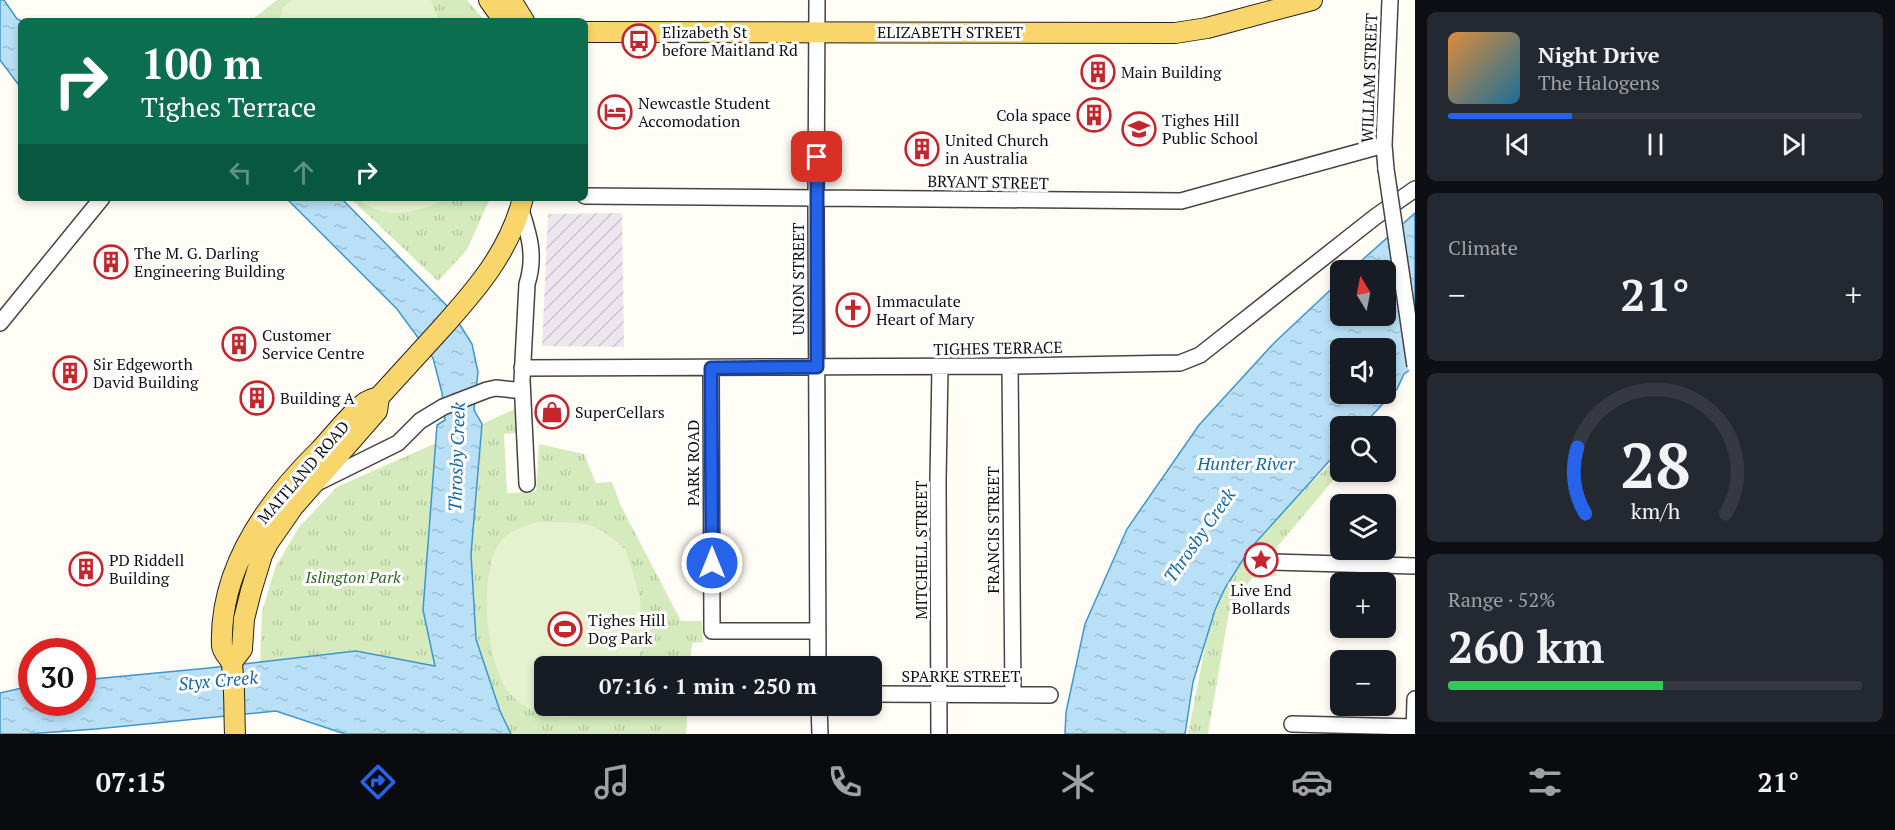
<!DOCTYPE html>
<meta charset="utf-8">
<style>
:root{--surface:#171b24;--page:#242831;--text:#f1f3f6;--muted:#9ea1a6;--line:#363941;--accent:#2563eb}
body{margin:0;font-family:"PT Serif",serif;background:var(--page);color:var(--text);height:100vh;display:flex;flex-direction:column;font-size:22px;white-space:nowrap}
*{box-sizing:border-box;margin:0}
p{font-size:20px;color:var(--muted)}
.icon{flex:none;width:33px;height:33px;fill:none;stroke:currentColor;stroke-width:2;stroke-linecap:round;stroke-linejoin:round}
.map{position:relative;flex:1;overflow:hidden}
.side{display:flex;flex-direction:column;gap:12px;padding:12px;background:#0d0f14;width:480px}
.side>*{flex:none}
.top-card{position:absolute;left:18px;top:18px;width:570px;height:183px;border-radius:9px;box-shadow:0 3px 9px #0003;background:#0b6e4f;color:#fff;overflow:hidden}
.needle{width:39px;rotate:350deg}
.buttons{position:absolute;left:1330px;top:260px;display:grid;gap:12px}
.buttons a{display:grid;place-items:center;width:66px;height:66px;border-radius:9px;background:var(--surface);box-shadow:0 3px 9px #0003;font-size:30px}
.speed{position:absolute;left:18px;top:638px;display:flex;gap:12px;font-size:30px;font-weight:700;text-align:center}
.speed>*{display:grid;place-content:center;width:78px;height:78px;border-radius:50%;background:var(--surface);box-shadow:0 3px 9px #0003;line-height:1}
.speed .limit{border:9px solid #d22;background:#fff;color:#111}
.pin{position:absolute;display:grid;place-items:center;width:51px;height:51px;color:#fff;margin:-26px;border-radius:12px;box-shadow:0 3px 9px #0006}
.me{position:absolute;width:66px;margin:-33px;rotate:0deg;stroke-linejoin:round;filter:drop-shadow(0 0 4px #0008)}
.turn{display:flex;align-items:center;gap:21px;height:126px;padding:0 24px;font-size:27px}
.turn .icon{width:78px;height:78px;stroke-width:2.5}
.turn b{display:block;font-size:42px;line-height:51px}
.lanes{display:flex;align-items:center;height:57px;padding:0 24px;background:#0003;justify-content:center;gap:30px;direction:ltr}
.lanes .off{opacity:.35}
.big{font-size:45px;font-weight:600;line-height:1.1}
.side .tile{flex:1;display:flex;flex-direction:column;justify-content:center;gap:9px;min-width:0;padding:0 21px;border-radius:9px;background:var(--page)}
.side .dial{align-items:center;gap:0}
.dial svg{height:156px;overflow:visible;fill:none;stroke:var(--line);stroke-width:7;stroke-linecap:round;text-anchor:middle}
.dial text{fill:var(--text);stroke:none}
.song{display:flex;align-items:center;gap:18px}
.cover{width:72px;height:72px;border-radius:9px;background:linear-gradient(135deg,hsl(30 70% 55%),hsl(200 70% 35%))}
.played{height:6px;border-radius:3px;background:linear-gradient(90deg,var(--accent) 30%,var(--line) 30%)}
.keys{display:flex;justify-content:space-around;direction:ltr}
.heat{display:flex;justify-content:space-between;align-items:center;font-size:33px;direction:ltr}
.charge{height:9px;border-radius:4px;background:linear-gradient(90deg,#34c759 52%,var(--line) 0)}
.trip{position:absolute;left:534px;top:656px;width:348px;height:60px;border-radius:9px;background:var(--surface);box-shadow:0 3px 9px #0003;font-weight:600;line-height:60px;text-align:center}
.tabs{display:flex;height:96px;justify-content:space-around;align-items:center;background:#090b0e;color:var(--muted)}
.tabs .icon{width:42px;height:42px}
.tabs .selected{color:var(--accent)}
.tabs b{font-size:27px;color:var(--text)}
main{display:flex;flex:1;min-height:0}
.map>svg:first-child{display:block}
.industrial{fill:url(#industrial-furrows)}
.grass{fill:url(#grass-tufts)}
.pitch{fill:#e6f2cf}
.water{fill:url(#water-ripples);stroke:#3f96cf;stroke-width:1.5;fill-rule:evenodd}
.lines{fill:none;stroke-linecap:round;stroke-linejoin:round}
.minor-casing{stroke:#444;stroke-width:18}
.major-casing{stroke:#222;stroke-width:22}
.minor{stroke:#fff;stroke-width:15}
.major{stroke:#f9d66b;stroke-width:20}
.minor-bridge-casing{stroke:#444;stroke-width:18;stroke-linecap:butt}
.minor-bridge{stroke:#fff;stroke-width:15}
.route-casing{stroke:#184099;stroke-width:15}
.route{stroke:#2563eb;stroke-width:10}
.labels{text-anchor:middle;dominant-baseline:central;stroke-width:6;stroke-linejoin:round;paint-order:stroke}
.poi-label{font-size:16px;fill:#111;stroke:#fff;text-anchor:start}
.street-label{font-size:16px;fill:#111;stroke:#fff}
.park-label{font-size:16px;font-style:italic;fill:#2f6b1f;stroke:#fff}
.water-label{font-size:18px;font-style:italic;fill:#1768a6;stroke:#fff}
</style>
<main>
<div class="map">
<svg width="1415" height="734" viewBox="0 0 1415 734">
<defs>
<pattern id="industrial-furrows" width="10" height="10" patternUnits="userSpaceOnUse" patternTransform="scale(1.5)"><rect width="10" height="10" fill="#eee6ef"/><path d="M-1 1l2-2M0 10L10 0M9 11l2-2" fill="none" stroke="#cbc4cc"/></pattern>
<pattern id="grass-tufts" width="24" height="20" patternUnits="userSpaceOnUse" patternTransform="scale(1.5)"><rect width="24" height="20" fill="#d5ebbd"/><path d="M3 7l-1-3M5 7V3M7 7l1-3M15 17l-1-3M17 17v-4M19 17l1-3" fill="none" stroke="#b6c8a1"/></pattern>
<pattern id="water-ripples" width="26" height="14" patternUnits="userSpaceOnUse" patternTransform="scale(1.5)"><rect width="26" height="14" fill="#b9e0f7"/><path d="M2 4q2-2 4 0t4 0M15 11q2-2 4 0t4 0" fill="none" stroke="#9ebfd3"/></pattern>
</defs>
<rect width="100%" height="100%" fill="#fffdf5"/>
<path class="industrial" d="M 622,213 L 624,347 L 542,346 L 548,214 Z"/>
<path class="grass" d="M 277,0 L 467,0 L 485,21 L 250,21 Z
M 350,198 L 490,198 L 467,250 L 438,281 Z
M 515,409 L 516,433 L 504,434 L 507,493 L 536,492 L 539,444 L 584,454 L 596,483 L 612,482 L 621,506 L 681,621 L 702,621 L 703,642 L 692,643 L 690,666 L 544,666 L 544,705 L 688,705 L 686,734 L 511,734 L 500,711 L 476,639 L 471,554 L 482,424 Z
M 436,443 L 423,610 L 435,666 L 356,651 L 260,663 L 262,612 L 275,568 L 299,527 L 337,487 Z
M 1341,454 L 1341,471 L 1277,547 L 1276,576 L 1252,578 L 1229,612 L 1208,734 L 1188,734 L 1208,632 L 1227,580 L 1258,533 L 1266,532 L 1285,507 Z"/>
<path class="pitch" d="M 292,0 L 431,0 L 439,21 L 279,21 L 283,8 Z
M 357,198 L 447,198 C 419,214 382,221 357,198 Z
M 537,522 L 567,522 L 586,524 L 603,531 L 626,550 L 640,598 L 642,648 L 637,666 L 544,666 L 544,705 L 607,705 C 596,710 585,715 573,717 C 546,720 515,707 503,683 C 494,664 490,646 488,625 C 486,604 486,569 496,549 C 503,533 522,527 537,522 Z"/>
<path class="water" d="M 0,0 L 4,0 L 17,19 L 22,21 L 21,88 L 0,60 Z
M 286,198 L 341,198 L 450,309 L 472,344 L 478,372 L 474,410 L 482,424 L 471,554 L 476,639 L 500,711 L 511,734 L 345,734 L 276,711 L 96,729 L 28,734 L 0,734 L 0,693 L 31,686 L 32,702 L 82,702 L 83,680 L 209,668 L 356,651 L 435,666 L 423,610 L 437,425 L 445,420 L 442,393 L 433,358 L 397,309 Z
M 1415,213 L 1415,366 L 1404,374 L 1397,389 L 1362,426 L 1341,426 L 1341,448 L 1249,550 L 1225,588 L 1215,610 L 1193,682 L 1185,734 L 1065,734 L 1066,712 L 1085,624 L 1127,529 L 1199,425 L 1274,343 L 1341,280 L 1341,315 L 1386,315 L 1386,270 L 1351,270 ZM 1341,348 L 1386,348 L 1386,393 L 1341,393 Z"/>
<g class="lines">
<g class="minor-casing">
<path id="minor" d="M 817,0 L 816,211 L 818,666
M 1386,169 L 1384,145 L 1390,0
M 585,196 L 1181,201 L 1384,145
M 520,207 C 529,234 536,256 527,284 L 522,380 L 527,484
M 0,323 L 102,198
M 1010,366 L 1013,694
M 522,368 L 1010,366 L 1180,363 L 1200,355 L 1375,217 L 1415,189
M 711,368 L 712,631 L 818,631
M 317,483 L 398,443 L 420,421 L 443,407 L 487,390 L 496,388 L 514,390 L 522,388
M 1272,562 L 1415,566
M 872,694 L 1050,695
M 819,705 L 820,734
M 1292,724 L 1414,727
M 939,734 L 938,480 L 940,367
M 1414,734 L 1415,699"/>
</g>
<g class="major-casing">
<path id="major" d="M 489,0 L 504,21
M 511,0 L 524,21
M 585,32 L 1175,33 L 1207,28 L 1312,0
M 232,662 L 242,649 L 244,619 L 251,591 L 262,555 L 268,543 L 293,507 L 377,411 L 379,397
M 235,734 C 234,711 235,688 232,665 C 231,658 223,654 222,646 C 219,569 267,502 319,451 C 330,440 355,408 366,402 C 370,400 375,398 379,397 C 400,374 420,352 441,329 C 476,290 510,251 523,198"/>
</g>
<use href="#minor" class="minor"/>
<use href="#major" class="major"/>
<g class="minor-bridge-casing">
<path id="minor-bridge" d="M 1386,169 L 1415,366"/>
</g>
<use href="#minor-bridge" class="minor-bridge"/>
</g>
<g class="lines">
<g class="route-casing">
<path id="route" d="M 712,563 L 711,368 L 817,367 L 817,157"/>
</g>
<use href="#route" class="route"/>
</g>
<defs>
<g id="bus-ring" transform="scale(1.725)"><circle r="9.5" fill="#fff" stroke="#c4262e" stroke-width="1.5"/><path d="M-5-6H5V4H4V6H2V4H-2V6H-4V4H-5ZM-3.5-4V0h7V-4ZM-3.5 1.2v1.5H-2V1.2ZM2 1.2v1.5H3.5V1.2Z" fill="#c4262e"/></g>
<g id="building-ring" transform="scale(1.725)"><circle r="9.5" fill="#fff" stroke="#c4262e" stroke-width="1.5"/><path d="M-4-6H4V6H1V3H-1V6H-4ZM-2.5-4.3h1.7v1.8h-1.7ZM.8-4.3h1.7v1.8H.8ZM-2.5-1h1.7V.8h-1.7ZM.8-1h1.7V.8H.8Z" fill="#c4262e"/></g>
<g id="hotel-ring" transform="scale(1.725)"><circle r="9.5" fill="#fff" stroke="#c4262e" stroke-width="1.5"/><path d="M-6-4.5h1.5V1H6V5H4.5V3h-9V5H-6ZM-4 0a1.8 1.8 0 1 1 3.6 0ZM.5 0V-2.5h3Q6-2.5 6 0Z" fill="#c4262e"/></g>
<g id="school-ring" transform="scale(1.725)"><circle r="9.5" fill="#fff" stroke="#c4262e" stroke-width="1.5"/><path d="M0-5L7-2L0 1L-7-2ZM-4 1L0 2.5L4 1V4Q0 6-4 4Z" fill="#c4262e"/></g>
<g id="church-ring" transform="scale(1.725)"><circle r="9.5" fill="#fff" stroke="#c4262e" stroke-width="1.5"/><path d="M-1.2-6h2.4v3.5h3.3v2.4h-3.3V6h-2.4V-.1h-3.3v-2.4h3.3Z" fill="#c4262e"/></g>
<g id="shop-ring" transform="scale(1.725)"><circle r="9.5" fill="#fff" stroke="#c4262e" stroke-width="1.5"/><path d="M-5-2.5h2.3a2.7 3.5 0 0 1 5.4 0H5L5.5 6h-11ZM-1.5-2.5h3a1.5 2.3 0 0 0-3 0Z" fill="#c4262e"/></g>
<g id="sight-ring" transform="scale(1.725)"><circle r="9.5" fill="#fff" stroke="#c4262e" stroke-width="1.5"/><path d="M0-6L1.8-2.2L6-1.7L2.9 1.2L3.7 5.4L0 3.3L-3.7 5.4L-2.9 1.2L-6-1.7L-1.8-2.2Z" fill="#c4262e"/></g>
<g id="stadium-ring" transform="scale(1.725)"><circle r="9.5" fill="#fff" stroke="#c4262e" stroke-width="1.5"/><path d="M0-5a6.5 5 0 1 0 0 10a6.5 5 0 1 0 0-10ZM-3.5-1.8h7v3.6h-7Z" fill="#c4262e"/></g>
</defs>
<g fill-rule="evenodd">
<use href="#bus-ring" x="639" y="41"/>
<use href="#building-ring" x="1098" y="72"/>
<use href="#hotel-ring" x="615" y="112"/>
<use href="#building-ring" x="1094" y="115"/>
<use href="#school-ring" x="1139" y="129"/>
<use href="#building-ring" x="922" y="149"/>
<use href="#building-ring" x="111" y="262"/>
<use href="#church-ring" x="853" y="310"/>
<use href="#building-ring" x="239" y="344"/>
<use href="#building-ring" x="70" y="373"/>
<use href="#building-ring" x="257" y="398"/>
<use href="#shop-ring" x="552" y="412"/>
<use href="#sight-ring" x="1261" y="560"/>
<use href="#building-ring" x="86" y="569"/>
<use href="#stadium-ring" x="565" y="629"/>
</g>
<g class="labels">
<g class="poi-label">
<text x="662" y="32">Elizabeth St<tspan x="662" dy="18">before Maitland Rd</tspan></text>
<text x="1121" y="72">Main Building</text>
<text x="638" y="103">Newcastle Student<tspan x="638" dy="18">Accomodation</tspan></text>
<text x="1071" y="115" text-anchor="end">Cola space</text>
<text x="1162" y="120">Tighes Hill<tspan x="1162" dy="18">Public School</tspan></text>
<text x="945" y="140">United Church<tspan x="945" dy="18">in Australia</tspan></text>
<text x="134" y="253">The M. G. Darling<tspan x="134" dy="18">Engineering Building</tspan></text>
<text x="876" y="301">Immaculate<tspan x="876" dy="18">Heart of Mary</tspan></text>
<text x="262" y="335">Customer<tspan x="262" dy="18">Service Centre</tspan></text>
<text x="93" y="364">Sir Edgeworth<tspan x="93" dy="18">David Building</tspan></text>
<text x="280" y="398">Building A</text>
<text x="575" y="412">SuperCellars</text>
<text x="109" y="560">PD Riddell<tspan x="109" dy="18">Building</tspan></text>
<text x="1261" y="590" text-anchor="middle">Live End<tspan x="1261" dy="18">Bollards</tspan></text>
<text x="588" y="620">Tighes Hill<tspan x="588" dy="18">Dog Park</tspan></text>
</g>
<g class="street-label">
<text x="950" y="32">ELIZABETH STREET</text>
<text transform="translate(1369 78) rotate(-88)">WILLIAM STREET</text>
<text transform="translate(988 182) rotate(1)">BRYANT STREET</text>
<text transform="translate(798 279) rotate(-90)">UNION STREET</text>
<text transform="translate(998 348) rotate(-1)">TIGHES TERRACE</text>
<text transform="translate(693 463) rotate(-90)">PARK ROAD</text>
<text transform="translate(303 472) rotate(-49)">MAITLAND ROAD</text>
<text transform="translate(993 530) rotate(-90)">FRANCIS STREET</text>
<text transform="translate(921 550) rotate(-90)">MITCHELL STREET</text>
<text x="961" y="676">SPARKE STREET</text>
</g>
<g class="park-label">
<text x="353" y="577">Islington Park</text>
</g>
<g class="water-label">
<text transform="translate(456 457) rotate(-88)">Throsby Creek</text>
<text x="1246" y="463">Hunter River</text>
<text transform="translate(1199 535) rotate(-55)">Throsby Creek</text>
<text transform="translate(218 680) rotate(-5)">Styx Creek</text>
</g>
</g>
</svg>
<div class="buttons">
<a><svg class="needle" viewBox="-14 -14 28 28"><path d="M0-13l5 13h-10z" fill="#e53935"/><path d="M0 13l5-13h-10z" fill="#9ea1a6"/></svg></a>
<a><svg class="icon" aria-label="sound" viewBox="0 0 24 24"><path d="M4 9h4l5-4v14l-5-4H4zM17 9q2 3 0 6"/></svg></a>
<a><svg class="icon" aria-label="search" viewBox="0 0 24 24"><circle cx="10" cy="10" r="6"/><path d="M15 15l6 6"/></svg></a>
<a><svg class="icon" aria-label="layers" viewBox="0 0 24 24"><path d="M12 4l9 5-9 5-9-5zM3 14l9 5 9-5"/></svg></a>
<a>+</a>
<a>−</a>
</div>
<div class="speed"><div class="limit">30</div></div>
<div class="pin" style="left:817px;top:157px;background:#d93025"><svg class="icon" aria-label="arrive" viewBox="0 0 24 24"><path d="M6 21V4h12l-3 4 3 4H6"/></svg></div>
<svg class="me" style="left:712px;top:563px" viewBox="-20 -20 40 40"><circle r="17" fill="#2563eb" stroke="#fff" stroke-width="3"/><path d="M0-11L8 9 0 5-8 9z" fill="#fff"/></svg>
<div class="trip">07:16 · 1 min · 250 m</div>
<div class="top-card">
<div class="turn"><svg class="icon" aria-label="right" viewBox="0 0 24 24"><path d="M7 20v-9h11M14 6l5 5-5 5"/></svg><div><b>100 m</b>Tighes Terrace</div></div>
<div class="lanes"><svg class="icon off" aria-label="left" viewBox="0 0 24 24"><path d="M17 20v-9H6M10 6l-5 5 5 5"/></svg><svg class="icon off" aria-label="ahead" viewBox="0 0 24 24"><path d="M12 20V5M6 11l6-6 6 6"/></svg><svg class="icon" aria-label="right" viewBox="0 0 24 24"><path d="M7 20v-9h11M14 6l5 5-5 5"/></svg></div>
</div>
</div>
<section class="side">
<div class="tile">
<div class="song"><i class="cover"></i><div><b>Night Drive</b><p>The Halogens</p></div></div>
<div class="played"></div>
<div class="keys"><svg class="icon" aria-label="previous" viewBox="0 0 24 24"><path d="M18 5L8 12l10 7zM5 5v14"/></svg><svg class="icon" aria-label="pause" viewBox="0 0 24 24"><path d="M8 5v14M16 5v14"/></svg><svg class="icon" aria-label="next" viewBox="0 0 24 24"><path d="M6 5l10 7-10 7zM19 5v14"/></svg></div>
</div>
<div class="tile"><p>Climate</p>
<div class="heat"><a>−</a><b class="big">21°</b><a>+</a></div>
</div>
<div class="tile dial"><svg viewBox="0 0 100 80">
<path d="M14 69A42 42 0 1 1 86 69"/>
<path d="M14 69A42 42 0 0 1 10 35" stroke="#2563eb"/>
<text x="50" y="56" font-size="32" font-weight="700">28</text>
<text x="50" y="72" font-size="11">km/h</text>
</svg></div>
<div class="tile"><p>Range · 52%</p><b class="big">260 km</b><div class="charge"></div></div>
</section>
</main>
<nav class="tabs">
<b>07:15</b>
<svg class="icon selected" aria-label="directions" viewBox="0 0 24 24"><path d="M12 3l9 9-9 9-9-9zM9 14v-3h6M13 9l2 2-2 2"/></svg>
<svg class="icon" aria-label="music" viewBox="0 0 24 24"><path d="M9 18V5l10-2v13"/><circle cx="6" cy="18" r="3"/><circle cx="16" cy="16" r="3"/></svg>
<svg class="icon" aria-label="phone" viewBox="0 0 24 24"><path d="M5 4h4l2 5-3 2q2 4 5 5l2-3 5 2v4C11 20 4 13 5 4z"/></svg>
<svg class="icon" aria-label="climate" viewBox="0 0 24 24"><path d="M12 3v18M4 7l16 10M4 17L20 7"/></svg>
<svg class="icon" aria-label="car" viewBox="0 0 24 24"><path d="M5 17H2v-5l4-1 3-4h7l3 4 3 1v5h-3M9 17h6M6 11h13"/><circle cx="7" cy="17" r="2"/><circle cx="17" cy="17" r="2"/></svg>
<svg class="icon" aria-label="filters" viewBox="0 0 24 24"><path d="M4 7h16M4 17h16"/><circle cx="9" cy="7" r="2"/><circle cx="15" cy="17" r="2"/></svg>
<b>21°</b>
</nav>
